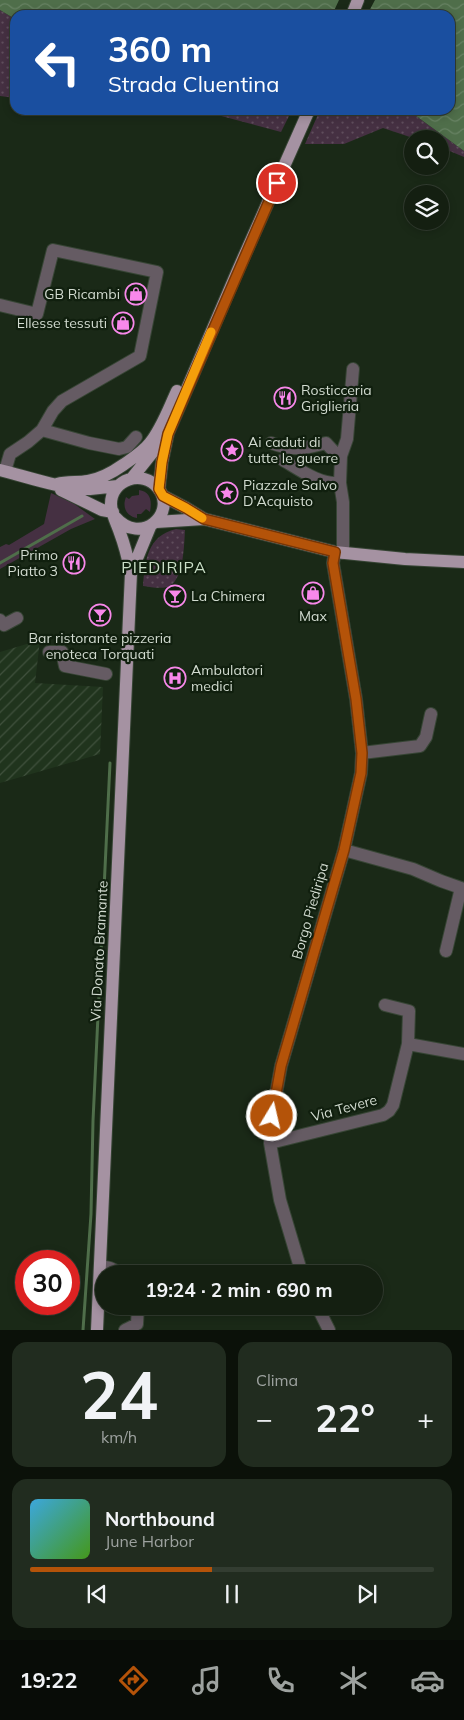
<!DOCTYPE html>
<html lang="it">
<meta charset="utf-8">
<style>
:root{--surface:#141f11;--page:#212c1f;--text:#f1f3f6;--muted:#9da29f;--line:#333d31;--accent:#b45309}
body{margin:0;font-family:Mulish,sans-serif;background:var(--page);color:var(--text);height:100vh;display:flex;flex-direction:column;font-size:19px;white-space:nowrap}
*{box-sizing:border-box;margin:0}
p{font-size:16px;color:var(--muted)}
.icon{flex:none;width:28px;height:28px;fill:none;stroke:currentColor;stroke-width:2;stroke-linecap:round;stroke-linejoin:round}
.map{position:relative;height:1330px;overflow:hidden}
.details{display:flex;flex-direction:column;gap:12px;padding:12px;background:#0b1109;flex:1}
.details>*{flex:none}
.guide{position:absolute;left:10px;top:10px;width:445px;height:105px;border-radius:15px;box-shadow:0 2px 8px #0003,0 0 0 1px var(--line);background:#1a4fa0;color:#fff;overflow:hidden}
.controls{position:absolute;left:404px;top:130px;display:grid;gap:10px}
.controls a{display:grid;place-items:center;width:45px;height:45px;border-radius:50%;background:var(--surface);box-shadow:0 2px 8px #0003,0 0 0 1px var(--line);font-size:25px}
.speed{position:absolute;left:15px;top:1250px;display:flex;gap:10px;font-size:25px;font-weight:700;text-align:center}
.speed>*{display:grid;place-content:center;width:65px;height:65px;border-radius:50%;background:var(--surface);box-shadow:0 2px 8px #0003,0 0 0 1px var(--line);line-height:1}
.speed .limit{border:8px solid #d22;background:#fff;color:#111}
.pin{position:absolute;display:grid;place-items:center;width:42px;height:42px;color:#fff;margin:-21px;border:2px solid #fff;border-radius:50%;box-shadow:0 1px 5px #0007}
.me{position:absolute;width:55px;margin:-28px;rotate:9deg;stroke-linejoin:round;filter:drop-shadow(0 0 4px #0008)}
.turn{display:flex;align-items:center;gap:18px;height:105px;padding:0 15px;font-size:22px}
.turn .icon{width:65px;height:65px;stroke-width:2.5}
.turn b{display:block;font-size:35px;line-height:42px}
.big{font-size:38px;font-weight:700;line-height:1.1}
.details .tile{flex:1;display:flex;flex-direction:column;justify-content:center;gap:8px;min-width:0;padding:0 18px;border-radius:15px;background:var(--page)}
.details .dial{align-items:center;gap:0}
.dial b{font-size:65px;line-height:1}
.song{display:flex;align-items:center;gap:15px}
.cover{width:60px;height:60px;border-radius:8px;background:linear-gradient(135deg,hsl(200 70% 55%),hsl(100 70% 35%))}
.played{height:5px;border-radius:2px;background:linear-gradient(90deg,var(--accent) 45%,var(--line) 45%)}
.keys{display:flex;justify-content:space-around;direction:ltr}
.heat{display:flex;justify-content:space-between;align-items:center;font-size:28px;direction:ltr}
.details .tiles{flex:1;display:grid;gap:12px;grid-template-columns:1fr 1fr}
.tile:last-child{grid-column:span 2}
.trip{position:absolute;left:95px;top:1265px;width:288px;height:50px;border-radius:25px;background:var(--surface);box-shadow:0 2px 8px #0003,0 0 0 1px var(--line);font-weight:700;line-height:50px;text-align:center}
.tab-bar{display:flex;height:80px;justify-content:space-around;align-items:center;background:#080c07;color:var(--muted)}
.tab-bar .icon{width:35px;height:35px}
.tab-bar .active{color:var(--accent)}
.tab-bar b{font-size:22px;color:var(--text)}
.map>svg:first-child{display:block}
.industrial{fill:url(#industrial-furrows)}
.grass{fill:url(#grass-dots)}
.garden{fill:#453042}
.water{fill:url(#water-waves)}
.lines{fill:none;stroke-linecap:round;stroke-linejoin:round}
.stream{stroke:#4f6e4a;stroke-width:3}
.minor-casing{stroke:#374535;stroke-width:14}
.major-casing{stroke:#374535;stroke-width:14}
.minor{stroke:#655b63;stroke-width:12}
.major{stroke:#a592a2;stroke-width:12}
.route-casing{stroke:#753606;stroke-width:12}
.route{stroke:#b45309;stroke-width:9}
.slow{stroke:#f59e0b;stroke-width:9}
.labels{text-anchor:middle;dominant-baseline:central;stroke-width:4.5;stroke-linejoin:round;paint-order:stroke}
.poi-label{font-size:14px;fill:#d2dbd0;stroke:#101f0e;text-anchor:start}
.street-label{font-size:14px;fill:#d2dbd0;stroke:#101f0e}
.quarter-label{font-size:16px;letter-spacing:1px;fill:#cbdfc8;stroke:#101f0e}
</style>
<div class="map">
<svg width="464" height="1330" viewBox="0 0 464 1330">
<defs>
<pattern id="industrial-furrows" width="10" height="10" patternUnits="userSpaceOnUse" patternTransform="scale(1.25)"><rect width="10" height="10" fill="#20341d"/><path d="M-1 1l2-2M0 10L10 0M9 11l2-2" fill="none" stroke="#40513d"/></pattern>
<pattern id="grass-dots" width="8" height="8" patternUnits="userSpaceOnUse" patternTransform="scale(1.25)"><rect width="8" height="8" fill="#453042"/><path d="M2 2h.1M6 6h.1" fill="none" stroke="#5f4d5c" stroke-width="1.8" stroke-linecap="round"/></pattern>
<pattern id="water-waves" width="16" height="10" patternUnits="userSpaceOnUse" patternTransform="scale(1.25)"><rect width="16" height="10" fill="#4f6e4a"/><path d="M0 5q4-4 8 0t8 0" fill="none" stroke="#678263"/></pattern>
</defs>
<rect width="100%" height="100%" fill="#1a2917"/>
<path class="industrial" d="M 40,640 L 35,683 L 103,687 L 100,754 L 0,783 L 0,652 Z"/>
<path class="grass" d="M 0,10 L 15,19 L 15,98 L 0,96 Z
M 173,110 L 292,110 L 281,132 L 210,113 Z
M 320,110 L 408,110 L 464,151 L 464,157 L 440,147 L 440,139 L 416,139 L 383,128 L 344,144 L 305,144 Z
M 176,529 L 185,530 C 184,545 184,582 167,587 C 159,589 151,587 143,586 C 145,561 147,536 176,529 Z"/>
<path class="garden" d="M 139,490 C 151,492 152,501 150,512 L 146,509 L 141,514 L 137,514 L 137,518 C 126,516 122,507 126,497 L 129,499 L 132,496 L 139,495 Z
M 51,493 L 73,503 L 95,519 L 71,529 L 0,569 L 0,547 L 6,544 L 9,545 L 44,524 Z"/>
<path class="water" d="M 0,0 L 339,0 L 332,15 L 15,15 L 15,19 L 0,10 Z
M 375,0 L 464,0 L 464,151 L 408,110 L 450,110 L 450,15 L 367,15 Z"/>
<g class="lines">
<path class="stream" d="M 0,563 L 82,516
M 83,1330 L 91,1214 L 93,1121 L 110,763"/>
<g class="minor-casing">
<path id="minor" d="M 0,305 L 37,314 L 53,250 L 157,272 L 140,356 L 62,401 L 53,411 L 42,430 L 28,442 L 10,454 L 5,471
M 42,430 L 89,443 L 119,449 L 127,447 L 136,437
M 271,443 C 293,451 304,449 326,443 L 337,455 L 341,456
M 283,460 C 300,470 320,485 340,483
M 343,553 L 343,502 L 340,483 L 341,456 L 347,439 L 353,369
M 0,620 L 4,625 L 17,618
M 49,652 L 62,652 L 65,666 L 106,674
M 362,753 L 420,746 L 426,737 L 431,714
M 344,850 L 413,869 L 441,881 L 464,889
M 446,951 L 461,888
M 385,1005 L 409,1011 L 408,1044
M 270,1143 L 383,1115 L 389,1111 L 393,1105 L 408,1044 L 464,1054
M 100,1266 L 110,1268 L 123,1274
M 302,1274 L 280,1200 L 270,1143 L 272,1116 L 281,1066 L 344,850 L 361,773 L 362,753 L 356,699 L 333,563 L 335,552
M 317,1306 L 329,1330
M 125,1330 L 137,1324 L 138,1306"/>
</g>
<g class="major-casing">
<path id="major" d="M 352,15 L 358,0
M 0,470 C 28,477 61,489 90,489 C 99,488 108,487 118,486
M 132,478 L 160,443
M 57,484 C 68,481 78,483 88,481 C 101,479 113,472 123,465 C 133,458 143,452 150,443 C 162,428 169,408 177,391
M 159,489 L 162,462 L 168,433 L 238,270 L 309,110
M 61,490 L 102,510 L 113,512
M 163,496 L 186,508 L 204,519 L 335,552 L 405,559 L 464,562
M 156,522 L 204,519
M 131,573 L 150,527
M 97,1330 L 131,573 C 128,559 125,546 120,533 C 117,524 111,513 111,504 C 111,479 143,469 158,488 C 178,513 141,547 115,517"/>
</g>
<use href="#minor" class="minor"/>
<use href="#major" class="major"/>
</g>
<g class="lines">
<g class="route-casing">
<path id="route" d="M 272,1116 L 281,1066 L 344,850 L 361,773 L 362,753 L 356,699 L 333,563 L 335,552 L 204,519 L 186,508 L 163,496 L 159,489 L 162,462 L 168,434 L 277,183"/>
</g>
<use href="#route" class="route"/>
<path class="slow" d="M 202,518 L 186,508 L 163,496 L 159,489 L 162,462 L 168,434 L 211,332"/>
</g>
<defs>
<g id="shop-ring" transform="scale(1.125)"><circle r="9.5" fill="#101f0e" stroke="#f888ea" stroke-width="1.5"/><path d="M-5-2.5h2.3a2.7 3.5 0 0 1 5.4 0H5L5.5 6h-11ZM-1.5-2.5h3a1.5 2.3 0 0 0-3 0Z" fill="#f888ea"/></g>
<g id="restaurant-ring" transform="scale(1.125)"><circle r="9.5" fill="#101f0e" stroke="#f888ea" stroke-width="1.5"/><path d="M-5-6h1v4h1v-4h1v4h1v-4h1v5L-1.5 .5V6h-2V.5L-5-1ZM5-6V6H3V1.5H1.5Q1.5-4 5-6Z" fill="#f888ea"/></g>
<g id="sight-ring" transform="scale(1.125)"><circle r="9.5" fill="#101f0e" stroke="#f888ea" stroke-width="1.5"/><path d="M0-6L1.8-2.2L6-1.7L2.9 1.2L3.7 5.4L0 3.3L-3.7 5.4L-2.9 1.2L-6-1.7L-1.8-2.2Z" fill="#f888ea"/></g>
<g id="bar-ring" transform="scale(1.125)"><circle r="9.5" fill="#101f0e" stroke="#f888ea" stroke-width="1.5"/><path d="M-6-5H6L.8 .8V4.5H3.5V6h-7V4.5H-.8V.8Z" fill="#f888ea"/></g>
<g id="hospital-ring" transform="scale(1.125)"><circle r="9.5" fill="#101f0e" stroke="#f888ea" stroke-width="1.5"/><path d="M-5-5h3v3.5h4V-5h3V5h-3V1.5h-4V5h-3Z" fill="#f888ea"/></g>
</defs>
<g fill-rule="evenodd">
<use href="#shop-ring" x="136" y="294"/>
<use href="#shop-ring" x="123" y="323"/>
<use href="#restaurant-ring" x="285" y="398"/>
<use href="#sight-ring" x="232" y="450"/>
<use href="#sight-ring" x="227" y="493"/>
<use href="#restaurant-ring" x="74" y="563"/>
<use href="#shop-ring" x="313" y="593"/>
<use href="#bar-ring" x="175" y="596"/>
<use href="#bar-ring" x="100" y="615"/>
<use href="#hospital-ring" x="175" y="678"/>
</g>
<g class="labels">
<g class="poi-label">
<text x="120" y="294" text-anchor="end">GB Ricambi</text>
<text x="107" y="323" text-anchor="end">Ellesse tessuti</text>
<text x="301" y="390">Rosticceria<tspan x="301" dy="16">Griglieria</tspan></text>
<text x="248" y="442">Ai caduti di<tspan x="248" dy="16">tutte le guerre</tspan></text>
<text x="243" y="485">Piazzale Salvo<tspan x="243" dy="16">D'Acquisto</tspan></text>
<text x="58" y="555" text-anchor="end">Primo<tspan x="58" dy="16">Piatto 3</tspan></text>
<text x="191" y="596">La Chimera</text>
<text x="313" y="616" text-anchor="middle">Max</text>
<text x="100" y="638" text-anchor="middle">Bar ristorante pizzeria<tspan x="100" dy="16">enoteca Torquati</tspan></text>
<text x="191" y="670">Ambulatori<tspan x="191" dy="16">medici</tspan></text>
</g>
<g class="street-label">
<text transform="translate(310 911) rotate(-74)">Borgo Piediripa</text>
<text transform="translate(99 951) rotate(-87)">Via Donato Bramante</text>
<text transform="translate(344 1108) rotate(-15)">Via Tevere</text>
</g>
<g class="quarter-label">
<text x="164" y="567">PIEDIRIPA</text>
</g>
</g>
</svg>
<div class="controls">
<a><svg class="icon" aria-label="search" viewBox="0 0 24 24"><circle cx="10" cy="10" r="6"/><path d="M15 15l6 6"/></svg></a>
<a><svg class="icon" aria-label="layers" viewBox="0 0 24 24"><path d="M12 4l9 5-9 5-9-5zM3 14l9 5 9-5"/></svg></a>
</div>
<div class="speed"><div class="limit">30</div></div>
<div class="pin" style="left:277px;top:183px;background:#d93025"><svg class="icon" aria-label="arrive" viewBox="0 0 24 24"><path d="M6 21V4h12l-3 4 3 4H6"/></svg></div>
<svg class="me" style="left:272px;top:1116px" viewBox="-20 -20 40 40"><circle r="17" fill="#b45309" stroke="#fff" stroke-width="3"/><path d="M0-11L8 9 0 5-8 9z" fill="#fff"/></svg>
<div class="trip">19:24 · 2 min · 690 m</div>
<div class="guide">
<div class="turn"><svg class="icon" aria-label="left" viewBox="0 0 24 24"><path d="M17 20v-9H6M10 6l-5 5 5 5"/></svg><div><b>360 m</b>Strada Cluentina</div></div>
</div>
</div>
<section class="details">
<div class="tiles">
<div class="tile dial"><b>24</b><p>km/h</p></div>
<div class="tile"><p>Clima</p>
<div class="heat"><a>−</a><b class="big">22°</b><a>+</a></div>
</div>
<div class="tile">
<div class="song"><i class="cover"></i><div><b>Northbound</b><p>June Harbor</p></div></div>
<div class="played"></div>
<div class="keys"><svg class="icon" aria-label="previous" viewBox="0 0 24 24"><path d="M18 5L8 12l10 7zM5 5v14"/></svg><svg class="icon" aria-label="pause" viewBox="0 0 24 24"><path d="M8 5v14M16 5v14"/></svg><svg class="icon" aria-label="next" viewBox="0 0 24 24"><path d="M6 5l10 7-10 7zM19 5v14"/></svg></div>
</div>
</div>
</section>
<nav class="tab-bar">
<b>19:22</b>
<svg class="icon active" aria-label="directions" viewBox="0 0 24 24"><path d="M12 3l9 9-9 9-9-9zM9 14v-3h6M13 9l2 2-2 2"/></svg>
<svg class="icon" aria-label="music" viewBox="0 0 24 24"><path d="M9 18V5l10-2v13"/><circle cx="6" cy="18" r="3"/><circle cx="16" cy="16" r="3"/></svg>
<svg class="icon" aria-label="phone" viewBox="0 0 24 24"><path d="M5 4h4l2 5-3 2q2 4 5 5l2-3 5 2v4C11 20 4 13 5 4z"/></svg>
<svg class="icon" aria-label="climate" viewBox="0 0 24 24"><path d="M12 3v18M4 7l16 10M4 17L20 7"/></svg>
<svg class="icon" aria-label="car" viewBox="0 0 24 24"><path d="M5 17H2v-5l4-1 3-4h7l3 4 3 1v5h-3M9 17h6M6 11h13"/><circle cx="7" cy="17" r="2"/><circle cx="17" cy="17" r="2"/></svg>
</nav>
